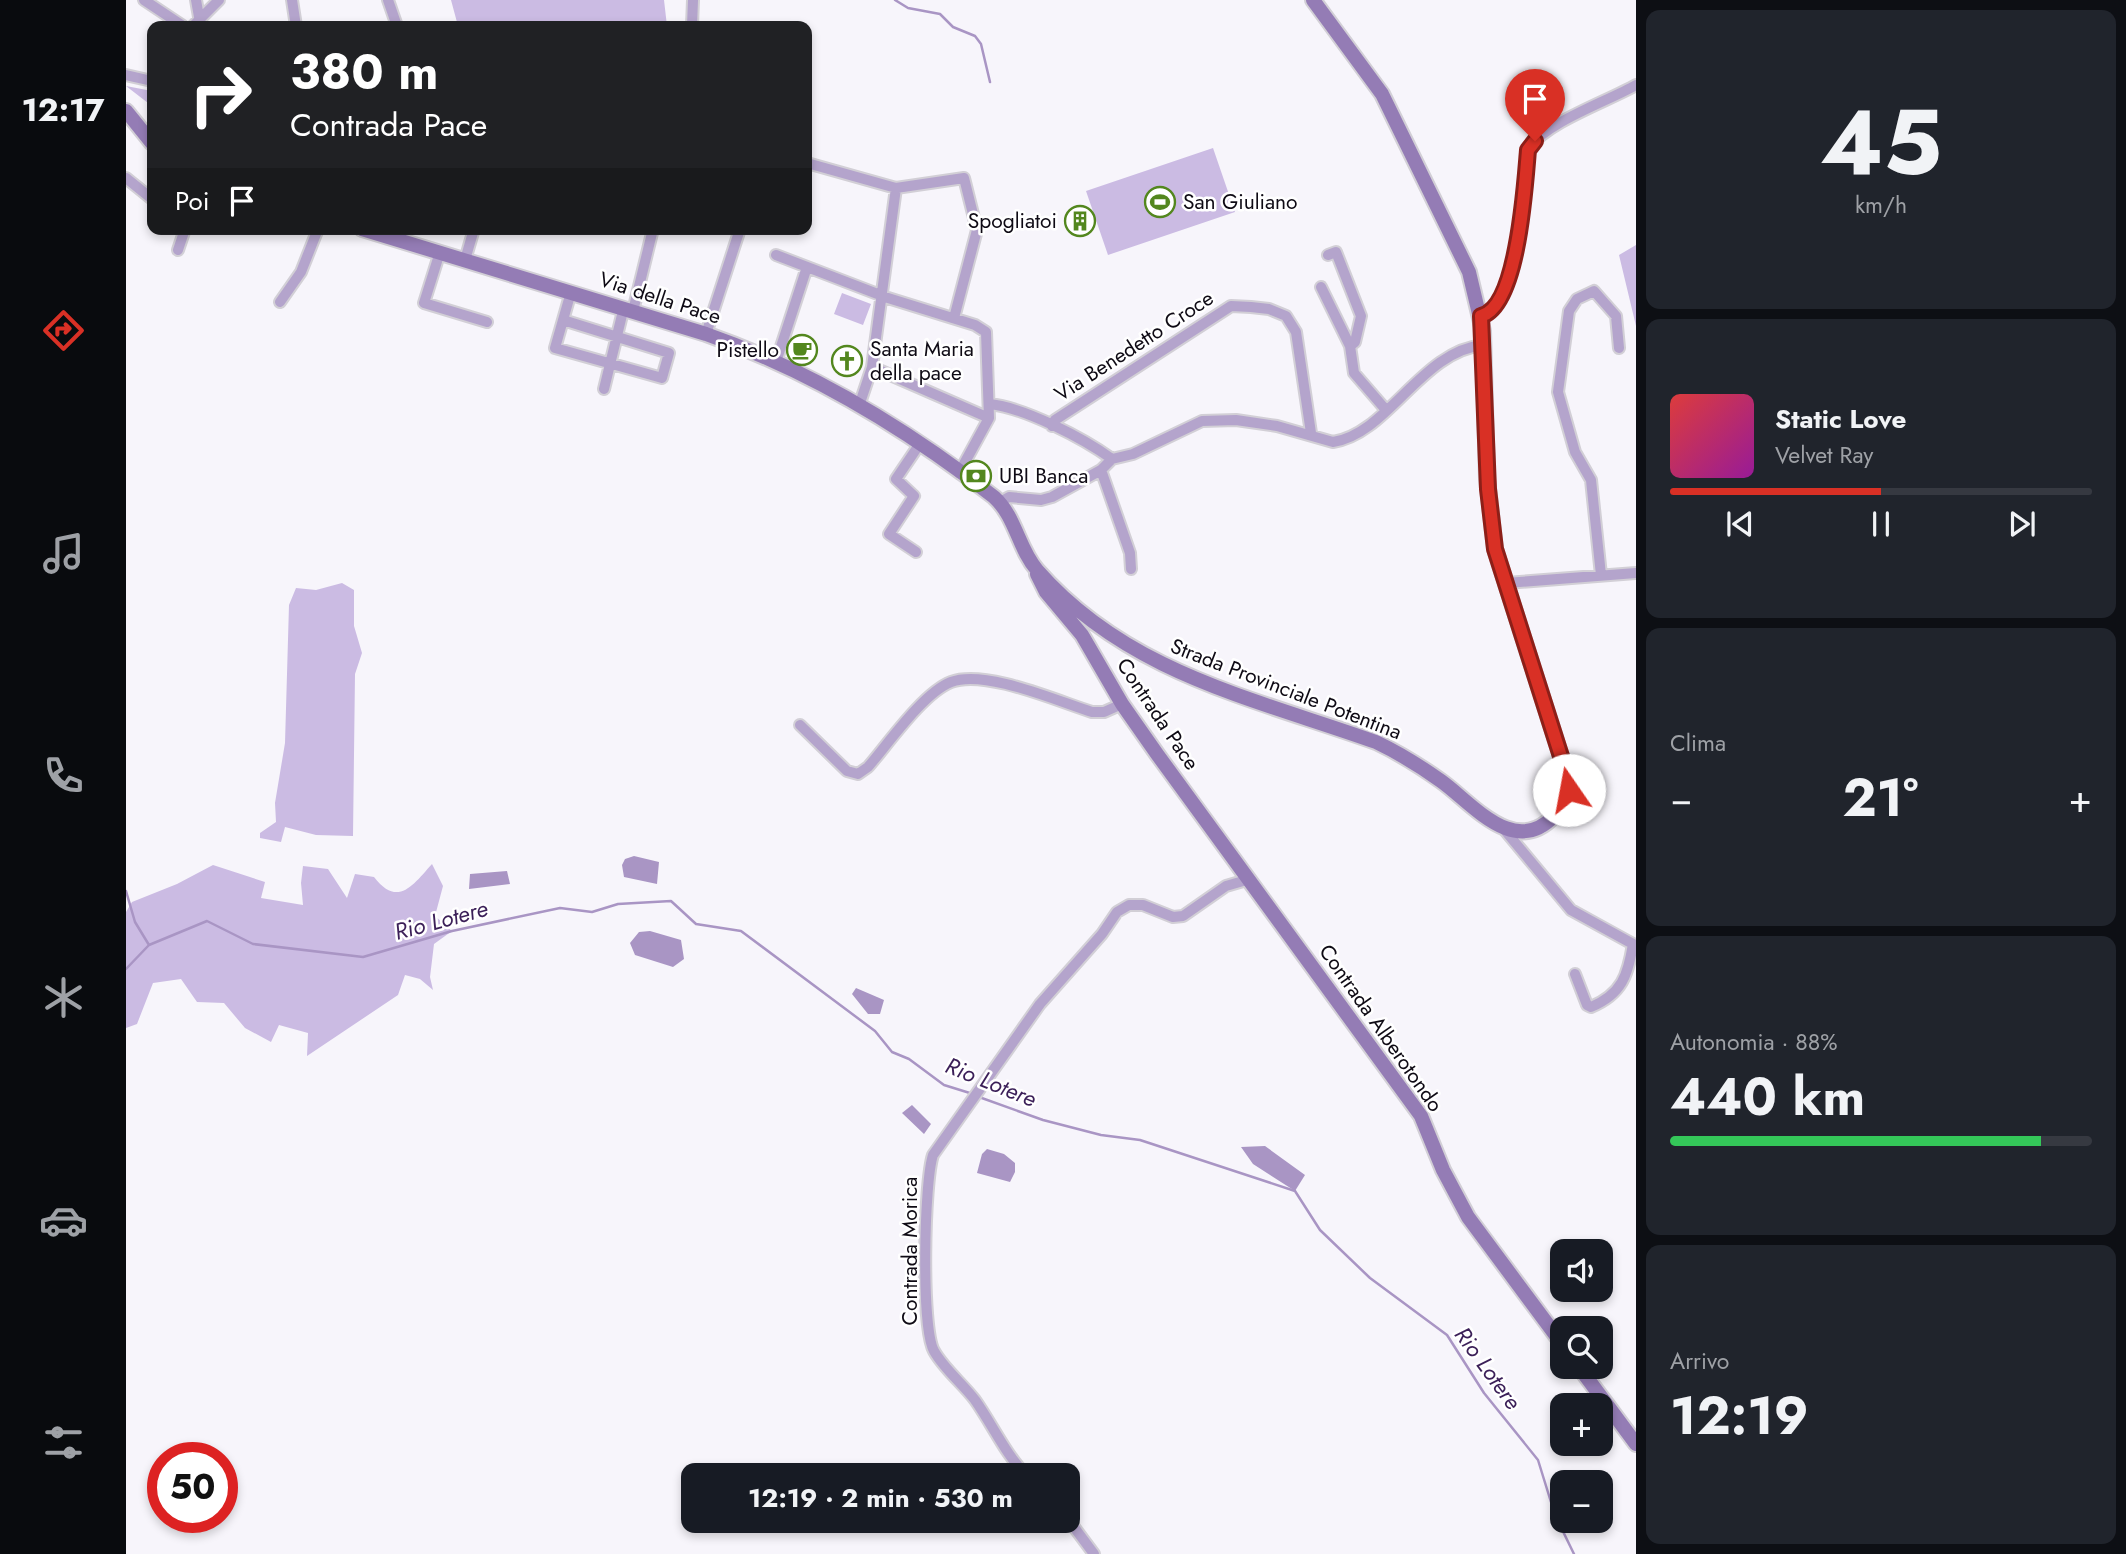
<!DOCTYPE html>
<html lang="it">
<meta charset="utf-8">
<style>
:root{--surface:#171b24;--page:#20242c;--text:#f1f3f6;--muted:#9ea1a6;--line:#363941;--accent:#d93025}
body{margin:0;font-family:Jost,sans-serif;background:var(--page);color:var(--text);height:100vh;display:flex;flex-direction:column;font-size:26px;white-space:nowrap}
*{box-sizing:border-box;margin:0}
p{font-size:23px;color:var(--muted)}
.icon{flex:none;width:38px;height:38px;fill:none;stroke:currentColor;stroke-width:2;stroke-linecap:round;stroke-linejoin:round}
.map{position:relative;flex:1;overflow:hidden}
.details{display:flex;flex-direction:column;gap:10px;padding:10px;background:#0d0f14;width:490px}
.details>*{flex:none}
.banner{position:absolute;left:21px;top:21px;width:665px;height:214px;border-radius:14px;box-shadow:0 4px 10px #0003;background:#202124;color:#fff;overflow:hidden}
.controls{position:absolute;left:1424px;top:1239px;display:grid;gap:14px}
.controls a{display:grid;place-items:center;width:63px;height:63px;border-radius:14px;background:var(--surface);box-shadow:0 4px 10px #0003;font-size:35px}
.speed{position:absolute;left:21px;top:1442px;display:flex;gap:14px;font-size:35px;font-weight:700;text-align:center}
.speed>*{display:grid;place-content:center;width:91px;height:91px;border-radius:50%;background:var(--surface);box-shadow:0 4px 10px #0003;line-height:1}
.speed .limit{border:10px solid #d22;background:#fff;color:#111}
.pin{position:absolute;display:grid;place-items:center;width:60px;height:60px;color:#fff;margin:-72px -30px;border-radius:50% 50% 50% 0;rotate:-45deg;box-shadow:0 0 7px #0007}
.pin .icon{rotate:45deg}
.me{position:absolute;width:77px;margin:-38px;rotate:348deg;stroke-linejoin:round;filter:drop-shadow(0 0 5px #0008)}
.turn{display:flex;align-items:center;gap:24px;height:147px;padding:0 28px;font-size:32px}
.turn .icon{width:91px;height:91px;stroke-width:2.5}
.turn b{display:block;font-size:49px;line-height:60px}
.then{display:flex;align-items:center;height:66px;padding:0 28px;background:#0003;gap:14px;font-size:26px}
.big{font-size:52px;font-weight:700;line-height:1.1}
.details .widget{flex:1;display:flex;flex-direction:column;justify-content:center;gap:10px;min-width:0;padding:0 24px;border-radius:14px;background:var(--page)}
.details .dial{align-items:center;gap:0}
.dial b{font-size:91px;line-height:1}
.song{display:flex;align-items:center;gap:21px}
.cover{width:84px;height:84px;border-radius:10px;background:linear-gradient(135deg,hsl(0 70% 55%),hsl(300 70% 35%))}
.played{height:7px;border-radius:4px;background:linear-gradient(90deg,var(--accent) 50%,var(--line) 50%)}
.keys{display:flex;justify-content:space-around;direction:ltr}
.heat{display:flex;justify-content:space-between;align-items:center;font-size:38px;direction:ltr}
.charge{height:10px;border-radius:5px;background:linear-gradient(90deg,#34c759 88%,var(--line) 0)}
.trip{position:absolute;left:555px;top:1463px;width:399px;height:70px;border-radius:14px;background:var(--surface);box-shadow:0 4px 10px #0003;font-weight:700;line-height:70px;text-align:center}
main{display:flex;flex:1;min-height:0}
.tab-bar{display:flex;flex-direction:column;width:126px;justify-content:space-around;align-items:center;background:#090b0e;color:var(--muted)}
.tab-bar .icon{width:49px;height:49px}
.tab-bar .on{color:var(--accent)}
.tab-bar b{font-size:32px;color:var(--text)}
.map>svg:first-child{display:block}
.green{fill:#cbbbe3}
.water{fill:#a995c4}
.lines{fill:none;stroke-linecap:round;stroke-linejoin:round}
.stream{stroke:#a995c4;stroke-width:2.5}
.street-casing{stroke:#d2cfd6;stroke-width:14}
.secondary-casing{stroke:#d2cfd6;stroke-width:18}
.street{stroke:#b4a4cc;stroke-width:10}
.secondary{stroke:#947cb5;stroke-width:14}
.route-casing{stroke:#8d1f18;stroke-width:18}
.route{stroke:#d93025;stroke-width:12}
.labels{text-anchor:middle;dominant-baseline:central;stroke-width:5;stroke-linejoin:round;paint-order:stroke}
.poi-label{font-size:21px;fill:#0e0a14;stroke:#fff;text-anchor:start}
.street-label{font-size:21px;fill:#0e0a14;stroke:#fff}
.water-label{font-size:23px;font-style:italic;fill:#3b1f58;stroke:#fff}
</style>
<main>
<nav class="tab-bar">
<b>12:17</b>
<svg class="icon on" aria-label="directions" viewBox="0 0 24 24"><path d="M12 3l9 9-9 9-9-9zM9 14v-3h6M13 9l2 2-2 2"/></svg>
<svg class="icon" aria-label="music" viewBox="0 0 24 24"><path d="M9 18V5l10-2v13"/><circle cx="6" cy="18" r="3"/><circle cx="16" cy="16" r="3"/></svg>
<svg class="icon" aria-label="phone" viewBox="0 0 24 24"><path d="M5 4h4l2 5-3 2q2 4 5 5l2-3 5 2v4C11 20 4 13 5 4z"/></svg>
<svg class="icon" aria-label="climate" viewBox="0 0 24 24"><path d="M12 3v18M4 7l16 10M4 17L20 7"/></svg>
<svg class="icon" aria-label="car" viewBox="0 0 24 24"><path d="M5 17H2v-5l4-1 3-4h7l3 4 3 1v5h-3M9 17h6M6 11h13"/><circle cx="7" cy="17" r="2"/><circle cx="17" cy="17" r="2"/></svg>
<svg class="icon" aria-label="filters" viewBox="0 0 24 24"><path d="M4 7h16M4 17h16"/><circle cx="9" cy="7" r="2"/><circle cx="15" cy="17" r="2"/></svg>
</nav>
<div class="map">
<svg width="1510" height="1554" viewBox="0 0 1510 1554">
<rect width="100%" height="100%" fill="#f7f5fb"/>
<path class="green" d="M 325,0 L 538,0 L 541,26 L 332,26 Z
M 0,86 L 26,91 L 22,103 Z
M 1087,148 L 1109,212 L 982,255 L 960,191 Z
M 1510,245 L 1510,326 L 1493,255 Z
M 716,293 L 745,304 L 737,325 L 708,314 Z
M 216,583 L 228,590 L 228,626 L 236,653 L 229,674 L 227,836 L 190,835 L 159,827 L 155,842 L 134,838 L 134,833 L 150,822 L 149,803 L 159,743 L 163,605 L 170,588 L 190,590 Z
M 306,864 L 317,886 L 309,916 L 326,931 L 308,944 L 304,977 L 307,990 L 294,979 L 279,975 L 272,995 L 181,1056 L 182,1033 L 153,1025 L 145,1042 L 119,1028 L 98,1003 L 71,1002 L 55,979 L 27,983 L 11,1024 L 0,1028 L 0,912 L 6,902 L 51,884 L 87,865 L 139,882 L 135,898 L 177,905 L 175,883 L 177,866 L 202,869 L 221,898 L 229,874 L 248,877 C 272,908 287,885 306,864 Z"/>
<path class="water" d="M 508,856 L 533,862 L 531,884 L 498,877 L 496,865 L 499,859 Z
M 381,871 L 384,884 L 343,889 L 344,874 Z
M 524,931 L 555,940 L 558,959 L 547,967 L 509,955 L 504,943 L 513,932 Z
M 730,988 L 758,1000 L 754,1014 L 742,1014 L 726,994 Z
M 786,1105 L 805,1124 L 798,1134 L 776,1113 Z
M 1139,1146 L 1179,1175 L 1169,1191 L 1127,1164 L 1115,1147 Z
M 861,1149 L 878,1154 L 889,1163 L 889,1172 L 884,1182 L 851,1173 L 856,1154 Z"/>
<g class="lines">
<path class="stream" d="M 769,0 L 782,8 L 814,14 L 827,27 L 849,36 L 855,44 L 864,82
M 0,891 L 9,922 L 23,945
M 0,969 L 23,945 L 81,921 L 127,944 L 237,957 L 326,931 L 434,908 L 466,912 L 492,904 L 545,901 L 570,924 L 615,931 L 749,1031 L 766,1052 L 783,1059 L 818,1085 L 847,1094
M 853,1097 L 917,1120 L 975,1135 L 1014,1140 L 1169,1191 L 1194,1230 L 1244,1278 L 1321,1335 L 1358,1393 L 1412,1460 L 1429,1515 L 1448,1554"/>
<g class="street-casing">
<path id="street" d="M 18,0 L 57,26
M 70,0 L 73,17
M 166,0 L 170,26
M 262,0 L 271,26
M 67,26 L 93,0
M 566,26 L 567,0
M 0,75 L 26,81
M 681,163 L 770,188 L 838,178 L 851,230 L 828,318
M 0,178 L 26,199
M 52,250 L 59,229
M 314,252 L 298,303 L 361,322
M 650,255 L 762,298 L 849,325 L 860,332 L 863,418 L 833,473
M 1202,255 L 1210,252 L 1235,316 L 1229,342 L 1224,346
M 339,260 L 348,229
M 1195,287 L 1224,346 L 1228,373 L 1260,410
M 154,302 L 175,272 L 192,229
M 507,311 L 527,229
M 1355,316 C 1394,306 1394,207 1399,173 C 1400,165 1399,154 1404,147 C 1421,122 1482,101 1510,85
M 437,320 L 543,353 L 536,378 L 429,348 L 445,292
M 580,334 L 614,229
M 650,362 L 681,267
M 746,367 L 863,418
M 478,389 L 496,315
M 864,404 C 899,408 957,438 986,459
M 733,406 L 746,367 L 770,188
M 926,426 L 929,420 L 1105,306 L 1125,307 L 1143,309 L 1160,316 L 1170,332 L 1185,433
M 975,470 L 1004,553 L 1005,569
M 874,502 L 883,497 L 915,500 L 926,497 L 975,470 L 986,459 L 1007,454 L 1076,421 L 1110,420 L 1151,426 L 1207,442 C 1262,434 1296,350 1358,345
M 790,552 L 763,534 L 788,496 L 770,479 L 793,445
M 1475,575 L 1465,480 L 1449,452 L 1432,392 L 1443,311 L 1451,299 L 1468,291 L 1490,316 L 1493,348
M 1380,583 L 1510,573
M 674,725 L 721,771 L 732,774 L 742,767 C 762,744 797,693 825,682 C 859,669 931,701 966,712 L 978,712 L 996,704
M 1377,828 L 1445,910 L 1507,944 C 1502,975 1496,994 1465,1007 L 1461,1005 L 1449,974
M 900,1475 C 880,1455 866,1424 849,1400 C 837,1384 818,1369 808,1351 C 795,1328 798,1182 807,1155 L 914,1004 L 976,934 L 991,912 L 1003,905 L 1017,905 L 1047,917 L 1057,916 L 1100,886 L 1124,879
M 942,1519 L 968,1554"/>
</g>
<g class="secondary-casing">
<path id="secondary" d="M 0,111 L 26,143
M 236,229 L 580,334 C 683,370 782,430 868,497 C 890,517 892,548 911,570 C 1001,673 1127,698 1250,742 C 1273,753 1294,766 1315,781 C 1346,803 1388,858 1428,816 C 1442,802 1443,790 1440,772 L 1369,549 L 1361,479 L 1357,331 L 1343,272 L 1256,94 L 1187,0
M 911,574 L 920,592 L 956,635 L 996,704 L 1031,754 L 1295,1116 L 1317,1170 L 1342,1217 L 1437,1345
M 1453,1367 L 1510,1444"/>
</g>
<use href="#street" class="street"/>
<use href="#secondary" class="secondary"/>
</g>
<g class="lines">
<g class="route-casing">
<path id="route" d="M 1409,141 L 1402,150 C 1399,185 1392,307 1355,316 L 1362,489 L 1369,549 L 1440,772 L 1443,790"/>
</g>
<use href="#route" class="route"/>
</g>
<defs>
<g id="stadium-ring" transform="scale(1.575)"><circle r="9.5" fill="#fff" stroke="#53871e" stroke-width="1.5"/><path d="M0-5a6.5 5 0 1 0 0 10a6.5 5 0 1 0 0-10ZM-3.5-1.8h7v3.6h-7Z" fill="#53871e"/></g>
<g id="building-ring" transform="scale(1.575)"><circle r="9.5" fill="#fff" stroke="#53871e" stroke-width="1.5"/><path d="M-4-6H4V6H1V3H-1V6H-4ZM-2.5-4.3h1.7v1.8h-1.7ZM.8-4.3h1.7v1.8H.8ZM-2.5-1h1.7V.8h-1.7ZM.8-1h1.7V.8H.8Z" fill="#53871e"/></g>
<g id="cafe-ring" transform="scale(1.575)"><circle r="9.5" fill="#fff" stroke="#53871e" stroke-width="1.5"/><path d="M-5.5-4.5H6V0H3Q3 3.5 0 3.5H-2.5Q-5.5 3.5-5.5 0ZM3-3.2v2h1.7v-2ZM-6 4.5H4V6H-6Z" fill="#53871e"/></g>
<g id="church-ring" transform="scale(1.575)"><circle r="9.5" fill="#fff" stroke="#53871e" stroke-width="1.5"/><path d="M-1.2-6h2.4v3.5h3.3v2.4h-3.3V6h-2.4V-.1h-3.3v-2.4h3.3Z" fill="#53871e"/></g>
<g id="bank-ring" transform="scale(1.575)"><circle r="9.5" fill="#fff" stroke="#53871e" stroke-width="1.5"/><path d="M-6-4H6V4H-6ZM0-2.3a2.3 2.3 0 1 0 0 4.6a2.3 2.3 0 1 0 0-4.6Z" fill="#53871e"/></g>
</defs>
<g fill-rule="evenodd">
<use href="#stadium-ring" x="1034" y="202"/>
<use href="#building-ring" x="954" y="221"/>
<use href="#cafe-ring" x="676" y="350"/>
<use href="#church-ring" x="721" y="361"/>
<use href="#bank-ring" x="850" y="476"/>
</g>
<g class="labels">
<g class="poi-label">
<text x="1057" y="202">San Giuliano</text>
<text x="931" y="221" text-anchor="end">Spogliatoi</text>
<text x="744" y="349">Santa Maria<tspan x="744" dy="24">della pace</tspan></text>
<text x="653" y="350" text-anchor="end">Pistello</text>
<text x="873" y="476">UBI Banca</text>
</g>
<g class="street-label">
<text transform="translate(534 298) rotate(18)">Via della Pace</text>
<text transform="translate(1008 346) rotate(-33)">Via Benedetto Croce</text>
<text transform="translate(1160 689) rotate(21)">Strada Provinciale Potentina</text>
<text transform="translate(1032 714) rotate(56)">Contrada Pace</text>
<text transform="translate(1255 1028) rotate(55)">Contrada Alberotondo</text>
<text transform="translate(784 1251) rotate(-90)">Contrada Morica</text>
</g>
<g class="water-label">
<text transform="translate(315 920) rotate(-15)">Rio Lotere</text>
<text transform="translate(865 1082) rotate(22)">Rio Lotere</text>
<text transform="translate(1362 1368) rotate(54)">Rio Lotere</text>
</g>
</g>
</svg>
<div class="controls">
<a><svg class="icon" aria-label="sound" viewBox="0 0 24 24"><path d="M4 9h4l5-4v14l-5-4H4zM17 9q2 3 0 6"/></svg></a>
<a><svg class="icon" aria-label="search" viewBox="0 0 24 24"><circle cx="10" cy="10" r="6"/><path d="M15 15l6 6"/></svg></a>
<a>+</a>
<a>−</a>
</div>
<div class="speed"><div class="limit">50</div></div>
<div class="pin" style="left:1409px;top:141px;background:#d93025"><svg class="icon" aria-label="arrive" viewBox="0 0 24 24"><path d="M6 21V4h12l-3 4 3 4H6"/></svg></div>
<svg class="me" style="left:1443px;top:790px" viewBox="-20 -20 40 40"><circle r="19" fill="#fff"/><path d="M0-13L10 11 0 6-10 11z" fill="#d93025"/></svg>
<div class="trip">12:19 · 2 min · 530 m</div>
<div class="banner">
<div class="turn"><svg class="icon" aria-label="right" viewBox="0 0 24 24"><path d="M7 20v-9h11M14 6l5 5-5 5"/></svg><div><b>380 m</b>Contrada Pace</div></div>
<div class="then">Poi<svg class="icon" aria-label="arrive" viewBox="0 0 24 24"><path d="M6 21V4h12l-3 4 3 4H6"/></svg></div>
</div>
</div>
<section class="details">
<div class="widget dial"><b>45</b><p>km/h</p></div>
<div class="widget">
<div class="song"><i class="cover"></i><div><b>Static Love</b><p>Velvet Ray</p></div></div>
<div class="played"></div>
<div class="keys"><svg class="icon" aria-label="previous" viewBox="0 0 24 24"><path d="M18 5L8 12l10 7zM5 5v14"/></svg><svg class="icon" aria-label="pause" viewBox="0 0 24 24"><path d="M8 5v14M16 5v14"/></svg><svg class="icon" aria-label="next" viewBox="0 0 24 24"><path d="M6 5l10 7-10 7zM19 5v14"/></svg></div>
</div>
<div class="widget"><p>Clima</p>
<div class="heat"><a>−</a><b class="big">21°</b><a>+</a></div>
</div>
<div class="widget"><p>Autonomia · 88%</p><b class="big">440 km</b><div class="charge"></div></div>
<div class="widget"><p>Arrivo</p><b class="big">12:19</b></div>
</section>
</main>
